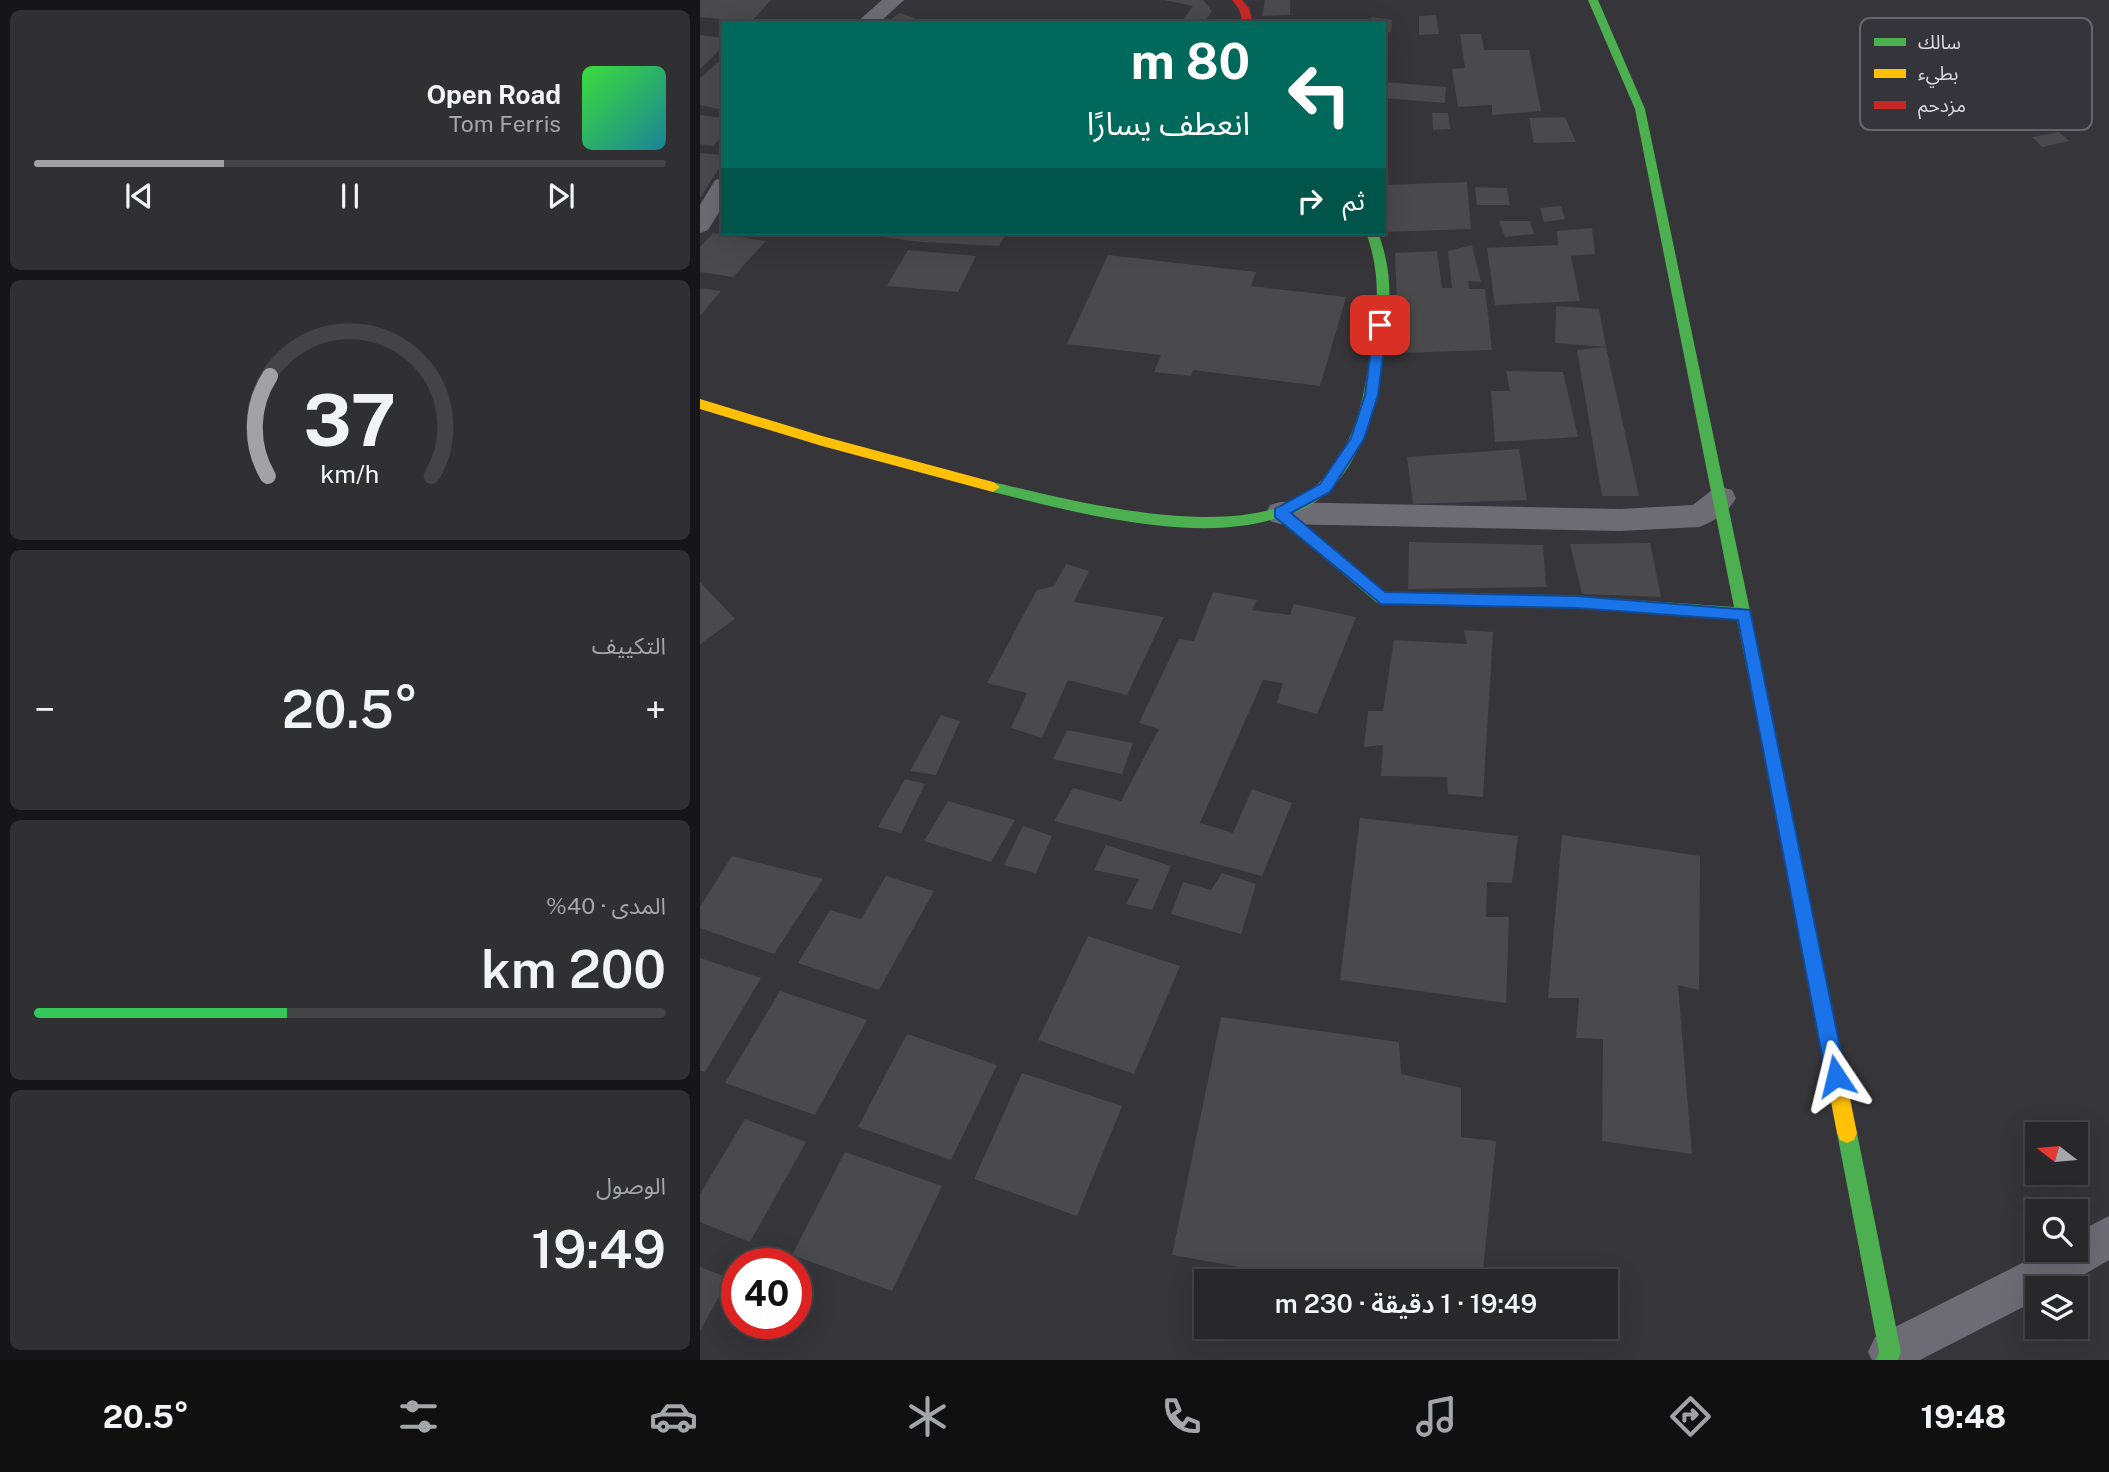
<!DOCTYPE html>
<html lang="ar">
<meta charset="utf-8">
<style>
:root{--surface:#28282b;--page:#303033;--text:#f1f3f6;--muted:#a5a6a9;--line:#444447;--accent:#a2a1a5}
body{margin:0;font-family:"Public Sans","Noto Sans Arabic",sans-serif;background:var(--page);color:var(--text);direction:rtl;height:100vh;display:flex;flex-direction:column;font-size:26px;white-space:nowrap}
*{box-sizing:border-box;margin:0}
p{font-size:23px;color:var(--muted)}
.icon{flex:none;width:38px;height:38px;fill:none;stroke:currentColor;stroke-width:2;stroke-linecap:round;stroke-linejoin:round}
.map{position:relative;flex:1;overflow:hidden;direction:ltr}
.details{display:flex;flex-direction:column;gap:10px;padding:10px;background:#161618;width:700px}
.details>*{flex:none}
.top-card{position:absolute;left:21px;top:21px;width:665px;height:214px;border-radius:0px;box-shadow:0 7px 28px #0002,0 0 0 2px var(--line);direction:rtl;background:#00695c;color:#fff;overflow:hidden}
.needle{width:46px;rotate:286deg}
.controls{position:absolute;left:1325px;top:1122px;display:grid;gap:14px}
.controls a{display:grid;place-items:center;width:63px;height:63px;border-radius:0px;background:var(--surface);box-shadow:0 7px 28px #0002,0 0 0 2px var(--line);font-size:35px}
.speed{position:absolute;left:21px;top:1248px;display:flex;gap:14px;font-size:35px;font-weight:700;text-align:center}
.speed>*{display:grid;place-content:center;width:91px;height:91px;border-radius:50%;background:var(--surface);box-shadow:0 7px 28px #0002,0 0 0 2px var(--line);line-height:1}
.speed .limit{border:10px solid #d22;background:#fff;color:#111}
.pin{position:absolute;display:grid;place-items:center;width:60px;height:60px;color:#fff;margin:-30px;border-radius:14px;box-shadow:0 4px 10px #0006}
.me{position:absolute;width:77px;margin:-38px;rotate:350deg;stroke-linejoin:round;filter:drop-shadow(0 0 5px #0008)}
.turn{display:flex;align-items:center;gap:24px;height:147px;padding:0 21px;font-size:32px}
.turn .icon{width:91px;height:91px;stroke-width:2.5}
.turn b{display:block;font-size:49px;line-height:60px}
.then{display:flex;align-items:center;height:66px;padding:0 21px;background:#0003;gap:14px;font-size:26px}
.big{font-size:52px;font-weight:600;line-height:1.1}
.details .tile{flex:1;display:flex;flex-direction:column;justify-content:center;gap:10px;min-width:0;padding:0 24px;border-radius:10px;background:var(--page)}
.details .dial{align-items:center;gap:0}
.dial svg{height:182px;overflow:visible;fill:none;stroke:var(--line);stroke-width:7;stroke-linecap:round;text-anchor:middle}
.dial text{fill:var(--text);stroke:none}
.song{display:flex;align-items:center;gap:21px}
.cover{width:84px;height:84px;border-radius:10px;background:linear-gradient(135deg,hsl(120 70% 55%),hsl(190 70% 35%))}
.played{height:7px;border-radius:4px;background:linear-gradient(90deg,var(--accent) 30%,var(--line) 30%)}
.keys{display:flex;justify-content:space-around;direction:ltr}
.heat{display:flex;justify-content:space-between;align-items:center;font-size:38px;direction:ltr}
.charge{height:10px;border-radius:5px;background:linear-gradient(90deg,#34c759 40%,var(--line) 0)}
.trip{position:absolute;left:494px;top:1269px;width:424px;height:70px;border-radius:0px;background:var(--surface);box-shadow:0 7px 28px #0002,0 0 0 2px var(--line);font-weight:600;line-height:70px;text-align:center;direction:rtl}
.menu{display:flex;height:112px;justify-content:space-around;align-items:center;background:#101011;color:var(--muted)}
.menu .icon{width:49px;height:49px}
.menu .on{color:var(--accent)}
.menu b{font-size:32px;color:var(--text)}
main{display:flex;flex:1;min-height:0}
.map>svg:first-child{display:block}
.building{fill:#4a494c}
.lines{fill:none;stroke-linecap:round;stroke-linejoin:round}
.street{fill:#6d6b74;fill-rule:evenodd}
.fast{fill:#4caf50;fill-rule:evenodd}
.slow{fill:#ffc107;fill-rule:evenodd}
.jam{fill:#c62828;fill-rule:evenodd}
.route{fill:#1a73e8;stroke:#114b97;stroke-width:2}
.key{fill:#35343a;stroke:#67666c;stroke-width:2}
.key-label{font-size:19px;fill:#dcdbdf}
</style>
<main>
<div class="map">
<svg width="1409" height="1360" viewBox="0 0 1409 1360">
<rect width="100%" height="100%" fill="#363539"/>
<path class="building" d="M 0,0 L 71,0 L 51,22 L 0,17 Z
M 464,0 L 503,0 L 512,11 L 504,23 L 481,23 L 493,6 Z
M 565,0 L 590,0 L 590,15 L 562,16 Z
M 200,13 L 224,22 L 224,23 L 186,23 Z
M 736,15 L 739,34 L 719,35 L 719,16 Z
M 672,17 L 692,20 L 691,32 L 684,32 L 684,23 L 671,23 Z
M 760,34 L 781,34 L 784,50 L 829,50 L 841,111 L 792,115 L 792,105 L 758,107 L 752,69 L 765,68 Z
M 0,35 L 23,38 L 23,47 L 0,69 Z
M 23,58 L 23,110 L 0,105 L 0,78 Z
M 684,82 L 746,87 L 745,103 L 684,98 Z
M 732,113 L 748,113 L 750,129 L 733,130 Z
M 0,115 L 23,118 L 23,136 L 13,146 L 0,144 Z
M 865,117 L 876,142 L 834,143 L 829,118 Z
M 1359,132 L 1369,141 L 1342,147 L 1332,137 Z
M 0,153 L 23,155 L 23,162 L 0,198 Z
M 767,182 L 771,229 L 685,232 L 686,185 Z
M 775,187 L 807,188 L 810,205 L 777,205 Z
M 861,206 L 865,219 L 844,222 L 840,208 Z
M 799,221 L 830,221 L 834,234 L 805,237 Z
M 892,228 L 895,254 L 871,256 L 880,301 L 795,305 L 787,248 L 858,245 L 857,231 Z
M 13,233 L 66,241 L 33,277 L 0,272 L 0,247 Z
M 154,233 L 307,233 L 299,246 L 221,242 Z
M 772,245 L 781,282 L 768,281 L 769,289 L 785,289 L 792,350 L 699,353 L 695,253 L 737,251 L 742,288 L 752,288 L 748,251 Z
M 208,250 L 276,256 L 258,292 L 187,286 Z
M 408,255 L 556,272 L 551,286 L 646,297 L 620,386 L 493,370 L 491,376 L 454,372 L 461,355 L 367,344 Z
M 0,288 L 21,291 L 0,316 Z
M 856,306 L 899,309 L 906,347 L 855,343 Z
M 906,347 L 939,496 L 902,496 L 877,350 Z
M 806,371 L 863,372 L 878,437 L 795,442 L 791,391 L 810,391 Z
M 819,449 L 827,500 L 713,504 L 707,457 Z
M 709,542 L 843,545 L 846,587 L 708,589 Z
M 950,543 L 961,597 L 882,594 L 870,544 Z
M 366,564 L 389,571 L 374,602 L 464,617 L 427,695 L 368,680 L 342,738 L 311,728 L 327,693 L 287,683 L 337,590 L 354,586 Z
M 0,582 L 35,619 L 0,644 Z
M 513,592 L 557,600 L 552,610 L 590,615 L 594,604 L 656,617 L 617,714 L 577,703 L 583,683 L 563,680 L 500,823 L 533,833 L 552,789 L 592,803 L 562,876 L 354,821 L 373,788 L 421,801 L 459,729 L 439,723 L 479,639 L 494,641 Z
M 764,630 L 793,632 L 783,797 L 748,794 L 747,777 L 681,776 L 683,745 L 664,747 L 668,711 L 683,711 L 694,640 L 767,644 Z
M 241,715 L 260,721 L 236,775 L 210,771 Z
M 367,730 L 433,743 L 422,774 L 353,759 Z
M 205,779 L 225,784 L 201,833 L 178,827 Z
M 248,801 L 315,820 L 291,862 L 224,841 Z
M 660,818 L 818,836 L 812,883 L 787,882 L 786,917 L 809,917 L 806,1003 L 640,980 Z
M 323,826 L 352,836 L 336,873 L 304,865 Z
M 862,835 L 1000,856 L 999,990 L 978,985 L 992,1154 L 902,1141 L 903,1039 L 876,1038 L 879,998 L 848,998 Z
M 406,845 L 471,866 L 452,910 L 426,904 L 439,879 L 394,870 Z
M 32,856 L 123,879 L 74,954 L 0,928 L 0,907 Z
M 522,873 L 556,884 L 541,934 L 471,914 L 483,882 L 511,890 Z
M 186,876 L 234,891 L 179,990 L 98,963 L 130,910 L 161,919 Z
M 388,936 L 480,966 L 434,1074 L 338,1040 Z
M 0,958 L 61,978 L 5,1072 L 0,1071 Z
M 80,991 L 167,1020 L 115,1115 L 25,1083 Z
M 521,1017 L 699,1042 L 701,1074 L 761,1088 L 761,1137 L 796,1141 L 782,1281 L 618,1281 L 472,1255 Z
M 207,1034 L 297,1065 L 251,1160 L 158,1127 Z
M 322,1073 L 422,1106 L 377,1216 L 274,1179 Z
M 45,1119 L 106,1142 L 50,1242 L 0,1222 L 0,1194 Z
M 145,1152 L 242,1186 L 192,1291 L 92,1255 Z
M 0,1267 L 29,1278 L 0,1331 Z"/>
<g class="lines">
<path class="street" d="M 182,0 L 204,0 L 179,23 L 156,23 Z
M 23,178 L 23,206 L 8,230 L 0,233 L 0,205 L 15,180 Z
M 1022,487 L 1032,490 L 1036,498 C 1029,512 1013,522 999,527 L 920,531 L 580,524 L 570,521 L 566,513 L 570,505 L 580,502 L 920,509 L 993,505 L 1012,490 Z
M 1409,1216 L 1409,1260 L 1361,1288 L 1337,1288 L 1337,1300 L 1220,1360 L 1172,1360 L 1168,1352 L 1175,1337 L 1348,1250 L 1376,1250 L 1376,1233 Z"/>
<path class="fast" d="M 888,0 L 898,0 L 945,109 L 1081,759 L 1079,764 L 1073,766 L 1067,764 L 1065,759 L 1037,620 L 876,608 L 681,604 L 676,602 L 577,518 C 495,545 374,512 293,492 L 286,487 L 293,482 C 373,501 540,545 610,491 C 644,464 659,421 666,380 C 675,329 685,283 666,233 L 678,233 C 695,276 690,316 683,360 C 673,419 655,492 591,514 L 684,592 L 876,596 L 1034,607 L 935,109 Z
M 1147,1123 L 1154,1126 L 1157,1133 L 1201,1352 L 1198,1360 L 1176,1360 L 1179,1352 L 1137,1133 L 1140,1126 Z"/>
<path class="slow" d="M 0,399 L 122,436 L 293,482 L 300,487 L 293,492 L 122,446 L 0,409 Z
M 1073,752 L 1079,754 L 1081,759 L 1157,1133 L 1154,1140 L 1147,1143 L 1140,1140 L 1137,1133 L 1065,759 L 1067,754 Z"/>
<path class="jam" d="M 532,0 L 542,0 L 549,8 L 553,23 L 543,23 L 539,9 Z"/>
</g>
<path class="route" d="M 680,321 L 687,325 L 678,395 L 664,439 L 630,492 L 591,513 L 685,592 L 876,596 L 1050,610 L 1146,1076 L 1143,1083 L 1136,1086 L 1129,1083 L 1126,1076 L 1038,620 L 876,608 L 681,604 L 575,517 L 575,509 L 620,484 L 651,438 L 665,395 L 674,325 Z"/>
<rect x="1160" y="18" width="232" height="112" rx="10" class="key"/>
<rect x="1174" y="38" width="32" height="8" fill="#4caf50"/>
<rect x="1174" y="69" width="32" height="9" fill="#ffc107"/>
<rect x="1174" y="101" width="32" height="8" fill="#c62828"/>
<g class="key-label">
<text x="1218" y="49">سالك</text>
<text x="1218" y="80">بطيء</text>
<text x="1218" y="112">مزدحم</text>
</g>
</svg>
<div class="controls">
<a><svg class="needle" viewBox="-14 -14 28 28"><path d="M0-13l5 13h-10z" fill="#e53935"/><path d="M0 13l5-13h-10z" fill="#a5a6a9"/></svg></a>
<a><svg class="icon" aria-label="search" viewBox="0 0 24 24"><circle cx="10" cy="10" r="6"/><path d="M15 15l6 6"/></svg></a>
<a><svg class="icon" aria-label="layers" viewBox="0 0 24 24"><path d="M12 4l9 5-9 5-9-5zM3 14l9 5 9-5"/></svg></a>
</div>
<div class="speed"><div class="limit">40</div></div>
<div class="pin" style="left:680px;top:325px;background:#d93025"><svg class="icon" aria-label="arrive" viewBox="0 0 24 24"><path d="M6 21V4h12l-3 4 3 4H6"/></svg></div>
<svg class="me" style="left:1136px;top:1076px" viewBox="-20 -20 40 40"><path d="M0-17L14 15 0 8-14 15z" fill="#1a73e8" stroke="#fff" stroke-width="4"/></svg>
<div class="trip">19:49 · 1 دقيقة · 230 m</div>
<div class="top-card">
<div class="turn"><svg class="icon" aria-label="left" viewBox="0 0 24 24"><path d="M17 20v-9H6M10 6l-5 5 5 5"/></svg><div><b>80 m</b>انعطف يسارًا</div></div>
<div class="then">ثم<svg class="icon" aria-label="right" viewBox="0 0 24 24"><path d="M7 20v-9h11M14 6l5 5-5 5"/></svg></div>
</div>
</div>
<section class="details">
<div class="tile">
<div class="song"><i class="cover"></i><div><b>Open Road</b><p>Tom Ferris</p></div></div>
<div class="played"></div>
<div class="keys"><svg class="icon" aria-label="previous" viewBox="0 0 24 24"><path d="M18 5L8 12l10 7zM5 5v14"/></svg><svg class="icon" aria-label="pause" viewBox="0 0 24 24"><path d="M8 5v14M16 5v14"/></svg><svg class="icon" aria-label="next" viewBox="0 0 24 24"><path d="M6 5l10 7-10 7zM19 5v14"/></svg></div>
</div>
<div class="tile dial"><svg viewBox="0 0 100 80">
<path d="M14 69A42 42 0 1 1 86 69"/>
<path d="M14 69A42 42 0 0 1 15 25" stroke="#a2a1a5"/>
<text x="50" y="56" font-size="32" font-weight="700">37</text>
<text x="50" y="72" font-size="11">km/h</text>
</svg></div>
<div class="tile"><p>التكييف</p>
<div class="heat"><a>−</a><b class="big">20.5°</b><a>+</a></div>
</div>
<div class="tile"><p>المدى · 40%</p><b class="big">200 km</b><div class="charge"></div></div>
<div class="tile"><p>الوصول</p><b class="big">19:49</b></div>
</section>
</main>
<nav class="menu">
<b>19:48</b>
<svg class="icon on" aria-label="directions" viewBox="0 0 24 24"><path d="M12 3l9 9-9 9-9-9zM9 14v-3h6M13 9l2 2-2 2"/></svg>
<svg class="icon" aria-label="music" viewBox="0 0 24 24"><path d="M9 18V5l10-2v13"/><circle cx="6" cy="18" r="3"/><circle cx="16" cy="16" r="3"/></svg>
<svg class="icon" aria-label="phone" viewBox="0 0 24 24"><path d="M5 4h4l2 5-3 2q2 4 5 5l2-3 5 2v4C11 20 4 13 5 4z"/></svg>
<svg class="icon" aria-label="climate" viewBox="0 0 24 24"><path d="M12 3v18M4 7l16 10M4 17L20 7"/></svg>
<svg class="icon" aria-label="car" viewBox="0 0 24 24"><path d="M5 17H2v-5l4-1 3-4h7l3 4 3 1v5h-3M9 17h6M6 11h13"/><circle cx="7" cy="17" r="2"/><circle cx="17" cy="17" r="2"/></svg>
<svg class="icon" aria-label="filters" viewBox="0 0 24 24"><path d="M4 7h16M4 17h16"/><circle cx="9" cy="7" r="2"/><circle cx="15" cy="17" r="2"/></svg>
<b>20.5°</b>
</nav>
